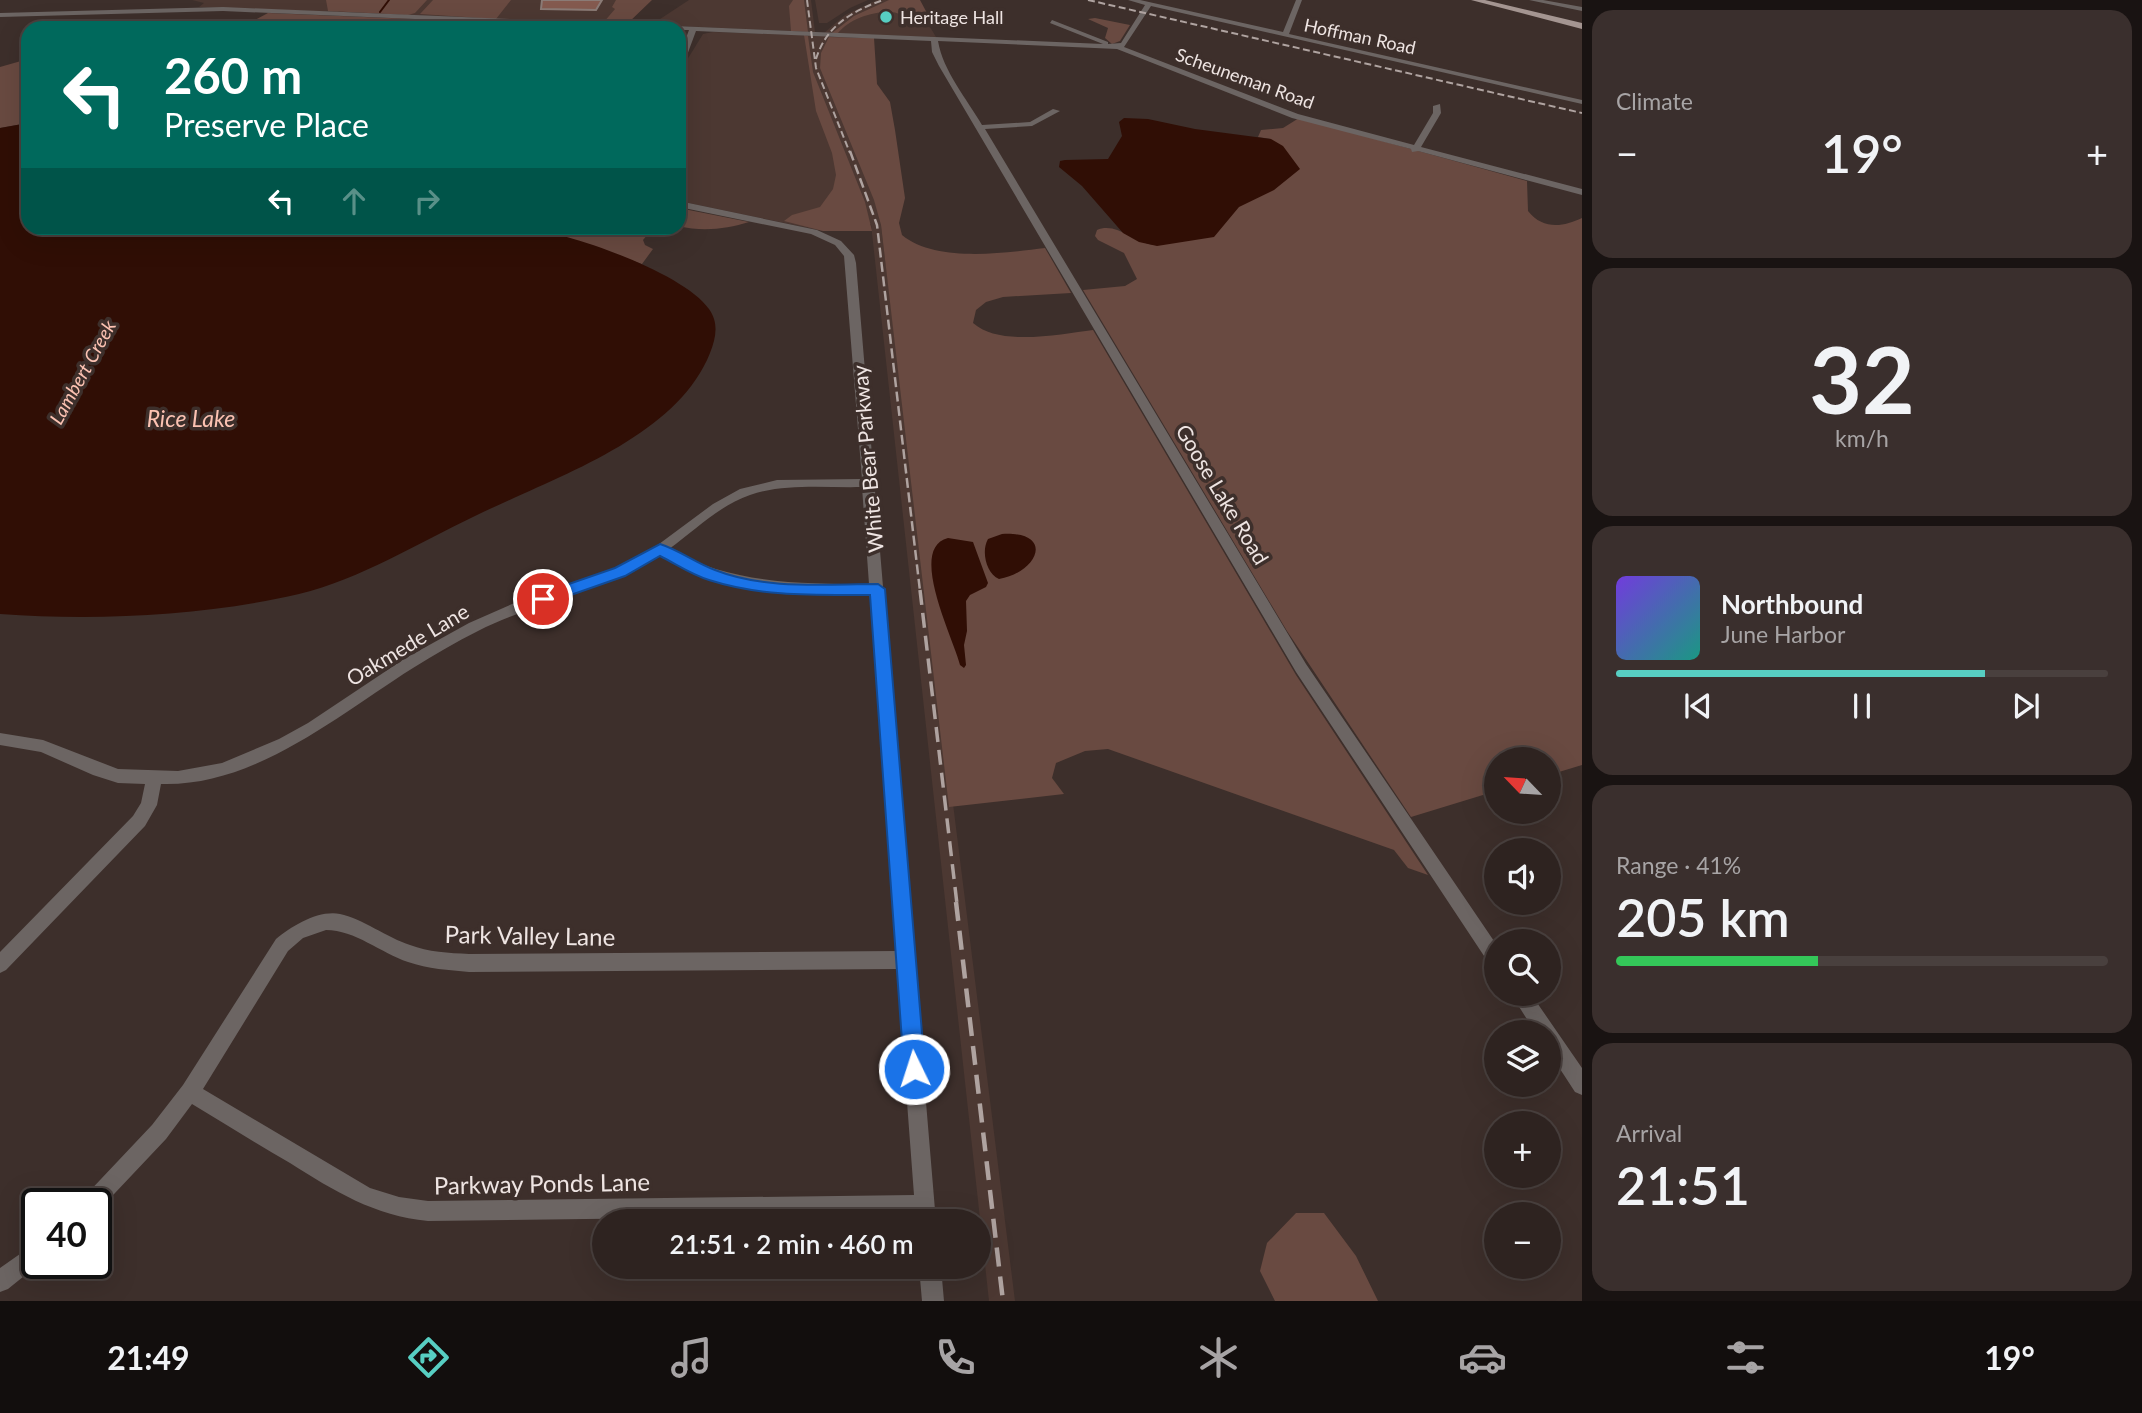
<!DOCTYPE html>
<meta charset="utf-8">
<style>
:root{--surface:#2e2320;--page:#3a2f2d;--text:#f1f3f6;--muted:#a7a4a5;--line:#49403e;--accent:#57cec2}
body{margin:0;font-family:Lato,sans-serif;background:var(--page);color:var(--text);height:100vh;display:flex;flex-direction:column;font-size:26px;white-space:nowrap}
*{box-sizing:border-box;margin:0}
p{font-size:23px;color:var(--muted)}
.icon{flex:none;width:38px;height:38px;fill:none;stroke:currentColor;stroke-width:2;stroke-linecap:round;stroke-linejoin:round}
.map{position:relative;flex:1;overflow:hidden}
.side{display:flex;flex-direction:column;gap:10px;padding:10px;background:#191312;width:560px}
.side>*{flex:none}
.guide{position:absolute;left:21px;top:21px;width:665px;height:214px;border-radius:21px;box-shadow:0 7px 28px #0002,0 0 0 2px var(--line);background:#00695c;color:#fff;overflow:hidden}
.needle{width:46px;rotate:295deg}
.tools{position:absolute;left:1484px;top:747px;display:grid;gap:14px}
.tools a{display:grid;place-items:center;width:77px;height:77px;border-radius:50%;background:var(--surface);box-shadow:0 7px 28px #0002,0 0 0 2px var(--line);font-size:35px}
.speed{position:absolute;left:21px;top:1188px;display:flex;gap:14px;font-size:35px;font-weight:700;text-align:center}
.speed>*{display:grid;place-content:center;width:91px;height:91px;border-radius:50%;background:var(--surface);box-shadow:0 7px 28px #0002,0 0 0 2px var(--line);line-height:1}
.speed .limit{border:4px solid #111;border-radius:10px;background:#fff;color:#111}
.pin{position:absolute;display:grid;place-items:center;width:60px;height:60px;color:#fff;margin:-30px;border:4px solid #fff;border-radius:50%;box-shadow:0 2px 7px #0007}
.me{position:absolute;width:77px;margin:-38px;rotate:356deg;stroke-linejoin:round;filter:drop-shadow(0 0 5px #0008)}
.turn{display:flex;align-items:center;gap:24px;height:147px;padding:0 28px;font-size:32px}
.turn .icon{width:91px;height:91px;stroke-width:2.5}
.turn b{display:block;font-size:49px;line-height:60px}
.lanes{display:flex;align-items:center;height:66px;padding:0 28px;background:#0003;justify-content:center;gap:35px;direction:ltr}
.lanes .off{opacity:.35}
.big{font-size:52px;font-weight:600;line-height:1.1}
.side .tile{flex:1;display:flex;flex-direction:column;justify-content:center;gap:10px;min-width:0;padding:0 24px;border-radius:21px;background:var(--page)}
.side .dial{align-items:center;gap:0}
.dial b{font-size:91px;line-height:1}
.song{display:flex;align-items:center;gap:21px}
.cover{width:84px;height:84px;border-radius:10px;background:linear-gradient(135deg,hsl(260 70% 55%),hsl(170 70% 35%))}
.played{height:7px;border-radius:4px;background:linear-gradient(90deg,var(--accent) 75%,var(--line) 75%)}
.keys{display:flex;justify-content:space-around;direction:ltr}
.heat{display:flex;justify-content:space-between;align-items:center;font-size:38px;direction:ltr}
.charge{height:10px;border-radius:5px;background:linear-gradient(90deg,#34c759 41%,var(--line) 0)}
.trip{position:absolute;left:592px;top:1209px;width:399px;height:70px;border-radius:35px;background:var(--surface);box-shadow:0 7px 28px #0002,0 0 0 2px var(--line);font-weight:600;line-height:70px;text-align:center}
.tab-bar{display:flex;height:112px;justify-content:space-around;align-items:center;background:#120e0d;color:var(--muted)}
.tab-bar .icon{width:49px;height:49px}
.tab-bar .on{color:var(--accent)}
.tab-bar b{font-size:32px;color:var(--text)}
main{display:flex;flex:1;min-height:0}
.map>svg:first-child{display:block}
.built{fill:#4c3832}
.green{fill:#694a41}
.water{fill:#300e05}
.lines{fill:none;stroke-linecap:round;stroke-linejoin:round}
.stream{stroke:#300e05;stroke-width:2}
.building{fill:#845a4f;stroke:#8b7b76;stroke-width:2}
.minor{fill:#6c6563;fill-rule:evenodd}
.major{fill:#a49591;fill-rule:evenodd}
.rail-far3{stroke:#afa3a0;stroke-width:2;stroke-dasharray:7 3.5;stroke-linecap:butt}
.rail-far2{stroke:#afa3a0;stroke-width:2.5;stroke-dasharray:10 4.5;stroke-linecap:butt}
.rail-far1{stroke:#afa3a0;stroke-width:3.5;stroke-dasharray:15 8;stroke-linecap:butt}
.rail{stroke:#afa3a0;stroke-width:4.5;stroke-dasharray:19 10;stroke-linecap:butt}
.route{fill:#1a73e8;stroke:#114b97;stroke-width:2}
.poi-dot{fill:#57cec2;stroke:#3d2f2b;stroke-width:2.5}
.labels{text-anchor:middle;dominant-baseline:central;stroke-width:7;stroke-linejoin:round;paint-order:stroke}
.far-poi-label{font-size:18px;fill:#eee4e2;stroke:#3d2f2b;text-anchor:start}
.far-street-label{font-size:18px;fill:#eee4e2;stroke:#3d2f2b}
.far-water-label{font-size:19px;font-style:italic;fill:#fcc2b2;stroke:#3d2f2b}
.street-label{font-size:21px;fill:#eee4e2;stroke:#3d2f2b}
.water-label{font-size:23px;font-style:italic;fill:#fcc2b2;stroke:#3d2f2b}
.near-street-label{font-size:24px;fill:#eee4e2;stroke:#3d2f2b}
</style>
<main>
<div class="map">
<svg width="1582" height="1301" viewBox="0 0 1582 1301">
<rect width="100%" height="100%" fill="#3d2f2b"/>
<path class="built" d="M 192,0 L 351,0 L 338,12 L 199,7 L 204,3 Z
M 413,0 L 644,0 L 608,23 L 399,15 Z
M 689,0 L 811,0 L 815,32 L 651,25 Z
M 815,0 L 868,0 L 850,8 L 827,23 L 819,23 Z
M 877,0 L 914,0 L 936,37 L 824,33 L 845,15 Z
M 410,19 L 631,28 L 416,28 L 402,25 Z
M 713,32 L 829,36 L 880,218 L 1015,1301 L 989,1301 L 871,224 L 823,231 L 679,201 L 679,73 L 703,34 Z"/>
<path class="green" d="M 326,0 L 427,0 L 415,13 L 408,15 L 328,11 Z
M 433,0 L 511,0 L 496,19 L 420,14 Z
M 616,0 L 652,0 L 627,24 L 603,23 L 615,9 L 612,7 Z
M 793,0 L 804,0 L 808,32 L 791,31 L 789,6 Z
M 889,0 L 920,0 L 928,15 L 924,20 C 910,23 904,13 891,12 C 873,11 849,19 838,33 L 832,33 L 854,16 Z
M 268,13 L 412,19 L 407,24 L 413,26 L 424,19 L 480,22 L 473,28 L 240,28 Z
M 1095,18 L 1130,25 L 1120,41 L 1112,44 L 1105,38 L 1108,28 L 1088,19 Z
M 804,35 L 808,36 L 813,72 L 865,202 L 872,231 L 823,231 L 784,221 L 792,215 L 820,207 L 833,189 L 836,175 L 832,153 L 816,111 Z
M 829,37 L 874,38 L 877,84 L 890,102 L 895,130 L 905,198 L 899,223 L 902,235 C 936,263 1005,253 1045,248 L 1071,293 L 1003,297 L 986,302 L 976,310 L 973,323 C 1000,347 1060,334 1093,330 L 1296,675 L 1428,875 L 1408,868 L 1394,850 L 1108,749 L 1085,751 L 1056,763 L 1052,778 L 1064,794 L 949,807 L 881,225 L 874,200 L 820,68 L 821,53 Z
M 28,59 L 28,123 L 0,128 L 0,67 Z
M 1299,118 L 1527,181 L 1528,211 C 1543,230 1563,227 1582,218 L 1582,765 L 1549,775 L 1549,760 L 1496,760 L 1496,791 L 1411,817 L 1287,631 L 1083,290 L 1125,286 L 1137,279 L 1124,253 L 1098,240 L 1095,236 L 1097,230 C 1116,222 1134,242 1153,245 L 1271,139 L 1258,137 L 1261,130 L 1283,128 Z
M 679,208 L 749,222 C 727,229 702,232 679,226 Z
M 524,228 L 653,228 L 643,240 L 645,245 L 653,249 L 642,264 L 586,244 Z
M 1296,1213 L 1324,1213 L 1356,1256 L 1378,1301 L 1275,1301 L 1260,1271 L 1267,1243 Z"/>
<path class="water" d="M 1124,118 L 1148,119 L 1195,129 L 1271,139 L 1283,146 L 1300,169 L 1274,190 L 1239,207 L 1214,237 L 1157,246 L 1139,242 L 1123,233 L 1082,186 L 1059,167 L 1060,161 L 1065,160 L 1108,159 L 1122,136 L 1119,122 Z
M 28,123 L 28,228 C 138,228 249,228 359,228 C 413,228 468,224 521,228 C 566,231 683,272 709,309 C 719,323 716,338 710,353 C 676,439 552,478 475,516 C 418,543 361,579 299,594 C 205,616 96,621 0,614 L 0,128 Z
M 1002,534 C 1055,531 1039,572 999,579 C 986,573 981,551 988,539 Z
M 948,538 L 973,542 L 988,583 L 986,587 L 970,595 L 966,601 L 967,631 L 964,645 L 966,665 L 964,668 L 960,665 C 954,639 907,548 948,538 Z"/>
<g class="lines">
<path class="stream" d="M 380,12 L 389,0
M 363,28 L 373,20"/>
</g>
<path class="building" d="M 542,0 L 602,0 L 596,10 L 541,9 Z"/>
<g class="lines">
<path class="minor" d="M 1128,0 L 1140,0 L 1283,32 L 1296,0 L 1302,0 L 1289,34 L 1582,100 L 1582,104 L 1151,6 L 1124,47 L 1298,114 L 1414,145 L 1433,113 L 1433,106 L 1440,104 L 1441,113 L 1421,147 L 1582,189 L 1582,195 L 1418,151 L 1412,152 L 1411,149 L 1292,118 L 1117,49 L 938,41 C 943,71 967,99 982,125 L 1030,122 L 1053,109 L 1060,111 L 1032,126 L 985,129 L 1306,664 L 1496,944 L 1496,968 L 1490,965 L 1296,672 L 939,66 L 932,52 L 931,41 L 696,31 L 683,66 L 679,68 L 679,57 L 689,30 L 679,30 L 679,28 L 626,28 L 223,11 L 0,17 L 0,13 L 223,7 L 1103,44 L 1050,23 L 1052,20 L 1108,42 L 1108,44 L 1121,43 L 1145,5 Z
M 1529,0 L 1543,0 L 1582,7 L 1582,11 Z
M 679,201 L 817,230 L 841,241 L 854,255 L 856,263 L 936,1222 L 916,1222 L 915,1215 L 428,1221 C 375,1216 334,1191 290,1163 C 257,1144 225,1124 192,1104 L 166,1139 L 98,1211 L 96,1212 L 96,1204 L 81,1204 L 84,1197 L 152,1125 L 183,1085 L 276,939 C 292,926 318,910 340,914 C 361,918 388,938 410,945 C 428,952 449,953 469,954 L 896,951 L 870,594 C 796,594 726,592 660,556 C 648,563 635,571 623,576 C 575,596 524,608 478,631 C 456,642 434,655 413,668 C 338,715 255,787 161,784 L 157,805 L 145,826 L 6,970 L 0,973 L 0,952 L 133,816 L 141,803 L 145,784 L 118,783 L 93,775 L 41,752 L 0,745 L 0,733 L 43,740 L 118,769 L 178,771 L 222,763 L 279,739 L 308,723 L 404,659 L 469,623 L 512,604 L 615,569 L 655,547 L 713,504 L 740,489 L 777,480 L 862,479 L 844,256 L 835,245 L 811,234 L 679,207 ZM 862,487 L 869,584 C 799,584 732,584 669,549 C 694,531 720,505 750,495 C 785,483 826,488 862,487 ZM 326,930 C 355,930 381,953 408,962 C 428,969 449,970 469,972 L 897,969 L 914,1195 L 428,1201 L 399,1197 L 370,1188 L 203,1089 L 288,951 L 303,938 Z
M 1511,994 L 1531,994 L 1582,1068 L 1582,1095 L 1575,1092 L 1549,1052 L 1549,1032 L 1535,1032 Z
M 37,1242 L 37,1264 L 39,1264 L 8,1289 L 0,1292 L 0,1268 Z
M 919,1267 L 941,1267 L 944,1301 L 922,1301 Z"/>
<path class="major" d="M 1471,0 L 1485,0 L 1582,23 L 1582,29 Z"/>
<path class="rail-far3" d="M 807,0 L 816,68 L 850,153
M 1088,0 L 1582,113
M 816,59 C 826,26 852,11 883,0"/>
<path class="rail-far2" d="M 850,151 L 877,225 L 920,591"/>
<path class="rail-far1" d="M 920,590 L 957,904"/>
<path class="rail" d="M 956,902 L 1003,1301"/>
</g>
<path class="route" d="M 660,544 C 679,550 696,563 715,570 C 766,590 824,584 878,584 L 885,589 L 925,1069 L 922,1077 L 914,1080 L 907,1077 L 904,1069 L 870,595 C 815,595 762,597 709,580 C 692,575 676,564 660,556 L 625,576 L 548,603 L 543,605 L 535,599 L 537,595 L 615,568 Z"/>
<circle class="poi-dot" cx="886" cy="17" r="7"/>
<g class="labels">
<g class="far-poi-label">
<text x="900" y="17">Heritage Hall</text>
</g>
<g class="far-street-label">
<text transform="translate(1360 36) rotate(12)">Hoffman Road</text>
<text transform="translate(1245 78) rotate(20)">Scheuneman Road</text>
</g>
<g class="far-water-label">
<text transform="translate(82 372) rotate(-61)">Lambert Creek</text>
</g>
<g class="street-label">
<text transform="translate(867 459) rotate(-95)">White Bear Parkway</text>
<text transform="translate(1223 494) rotate(59)">Goose Lake Road</text>
<text transform="translate(407 644) rotate(-31)">Oakmede Lane</text>
</g>
<g class="water-label">
<text x="191" y="418">Rice Lake</text>
</g>
<g class="near-street-label">
<text transform="translate(530 935) rotate(1)">Park Valley Lane</text>
<text transform="translate(542 1183) rotate(-1)">Parkway Ponds Lane</text>
</g>
</g>
</svg>
<div class="tools">
<a><svg class="needle" viewBox="-14 -14 28 28"><path d="M0-13l5 13h-10z" fill="#e53935"/><path d="M0 13l5-13h-10z" fill="#a7a4a5"/></svg></a>
<a><svg class="icon" aria-label="sound" viewBox="0 0 24 24"><path d="M4 9h4l5-4v14l-5-4H4zM17 9q2 3 0 6"/></svg></a>
<a><svg class="icon" aria-label="search" viewBox="0 0 24 24"><circle cx="10" cy="10" r="6"/><path d="M15 15l6 6"/></svg></a>
<a><svg class="icon" aria-label="layers" viewBox="0 0 24 24"><path d="M12 4l9 5-9 5-9-5zM3 14l9 5 9-5"/></svg></a>
<a>+</a>
<a>−</a>
</div>
<div class="speed"><div class="limit">40</div></div>
<div class="pin" style="left:543px;top:599px;background:#d93025"><svg class="icon" aria-label="arrive" viewBox="0 0 24 24"><path d="M6 21V4h12l-3 4 3 4H6"/></svg></div>
<svg class="me" style="left:914px;top:1069px" viewBox="-20 -20 40 40"><circle r="17" fill="#1a73e8" stroke="#fff" stroke-width="3"/><path d="M0-11L8 9 0 5-8 9z" fill="#fff"/></svg>
<div class="trip">21:51 · 2 min · 460 m</div>
<div class="guide">
<div class="turn"><svg class="icon" aria-label="left" viewBox="0 0 24 24"><path d="M17 20v-9H6M10 6l-5 5 5 5"/></svg><div><b>260 m</b>Preserve Place</div></div>
<div class="lanes"><svg class="icon" aria-label="left" viewBox="0 0 24 24"><path d="M17 20v-9H6M10 6l-5 5 5 5"/></svg><svg class="icon off" aria-label="ahead" viewBox="0 0 24 24"><path d="M12 20V5M6 11l6-6 6 6"/></svg><svg class="icon off" aria-label="right" viewBox="0 0 24 24"><path d="M7 20v-9h11M14 6l5 5-5 5"/></svg></div>
</div>
</div>
<section class="side">
<div class="tile"><p>Climate</p>
<div class="heat"><a>−</a><b class="big">19°</b><a>+</a></div>
</div>
<div class="tile dial"><b>32</b><p>km/h</p></div>
<div class="tile">
<div class="song"><i class="cover"></i><div><b>Northbound</b><p>June Harbor</p></div></div>
<div class="played"></div>
<div class="keys"><svg class="icon" aria-label="previous" viewBox="0 0 24 24"><path d="M18 5L8 12l10 7zM5 5v14"/></svg><svg class="icon" aria-label="pause" viewBox="0 0 24 24"><path d="M8 5v14M16 5v14"/></svg><svg class="icon" aria-label="next" viewBox="0 0 24 24"><path d="M6 5l10 7-10 7zM19 5v14"/></svg></div>
</div>
<div class="tile"><p>Range · 41%</p><b class="big">205 km</b><div class="charge"></div></div>
<div class="tile"><p>Arrival</p><b class="big">21:51</b></div>
</section>
</main>
<nav class="tab-bar">
<b>21:49</b>
<svg class="icon on" aria-label="directions" viewBox="0 0 24 24"><path d="M12 3l9 9-9 9-9-9zM9 14v-3h6M13 9l2 2-2 2"/></svg>
<svg class="icon" aria-label="music" viewBox="0 0 24 24"><path d="M9 18V5l10-2v13"/><circle cx="6" cy="18" r="3"/><circle cx="16" cy="16" r="3"/></svg>
<svg class="icon" aria-label="phone" viewBox="0 0 24 24"><path d="M5 4h4l2 5-3 2q2 4 5 5l2-3 5 2v4C11 20 4 13 5 4z"/></svg>
<svg class="icon" aria-label="climate" viewBox="0 0 24 24"><path d="M12 3v18M4 7l16 10M4 17L20 7"/></svg>
<svg class="icon" aria-label="car" viewBox="0 0 24 24"><path d="M5 17H2v-5l4-1 3-4h7l3 4 3 1v5h-3M9 17h6M6 11h13"/><circle cx="7" cy="17" r="2"/><circle cx="17" cy="17" r="2"/></svg>
<svg class="icon" aria-label="filters" viewBox="0 0 24 24"><path d="M4 7h16M4 17h16"/><circle cx="9" cy="7" r="2"/><circle cx="15" cy="17" r="2"/></svg>
<b>19°</b>
</nav>
